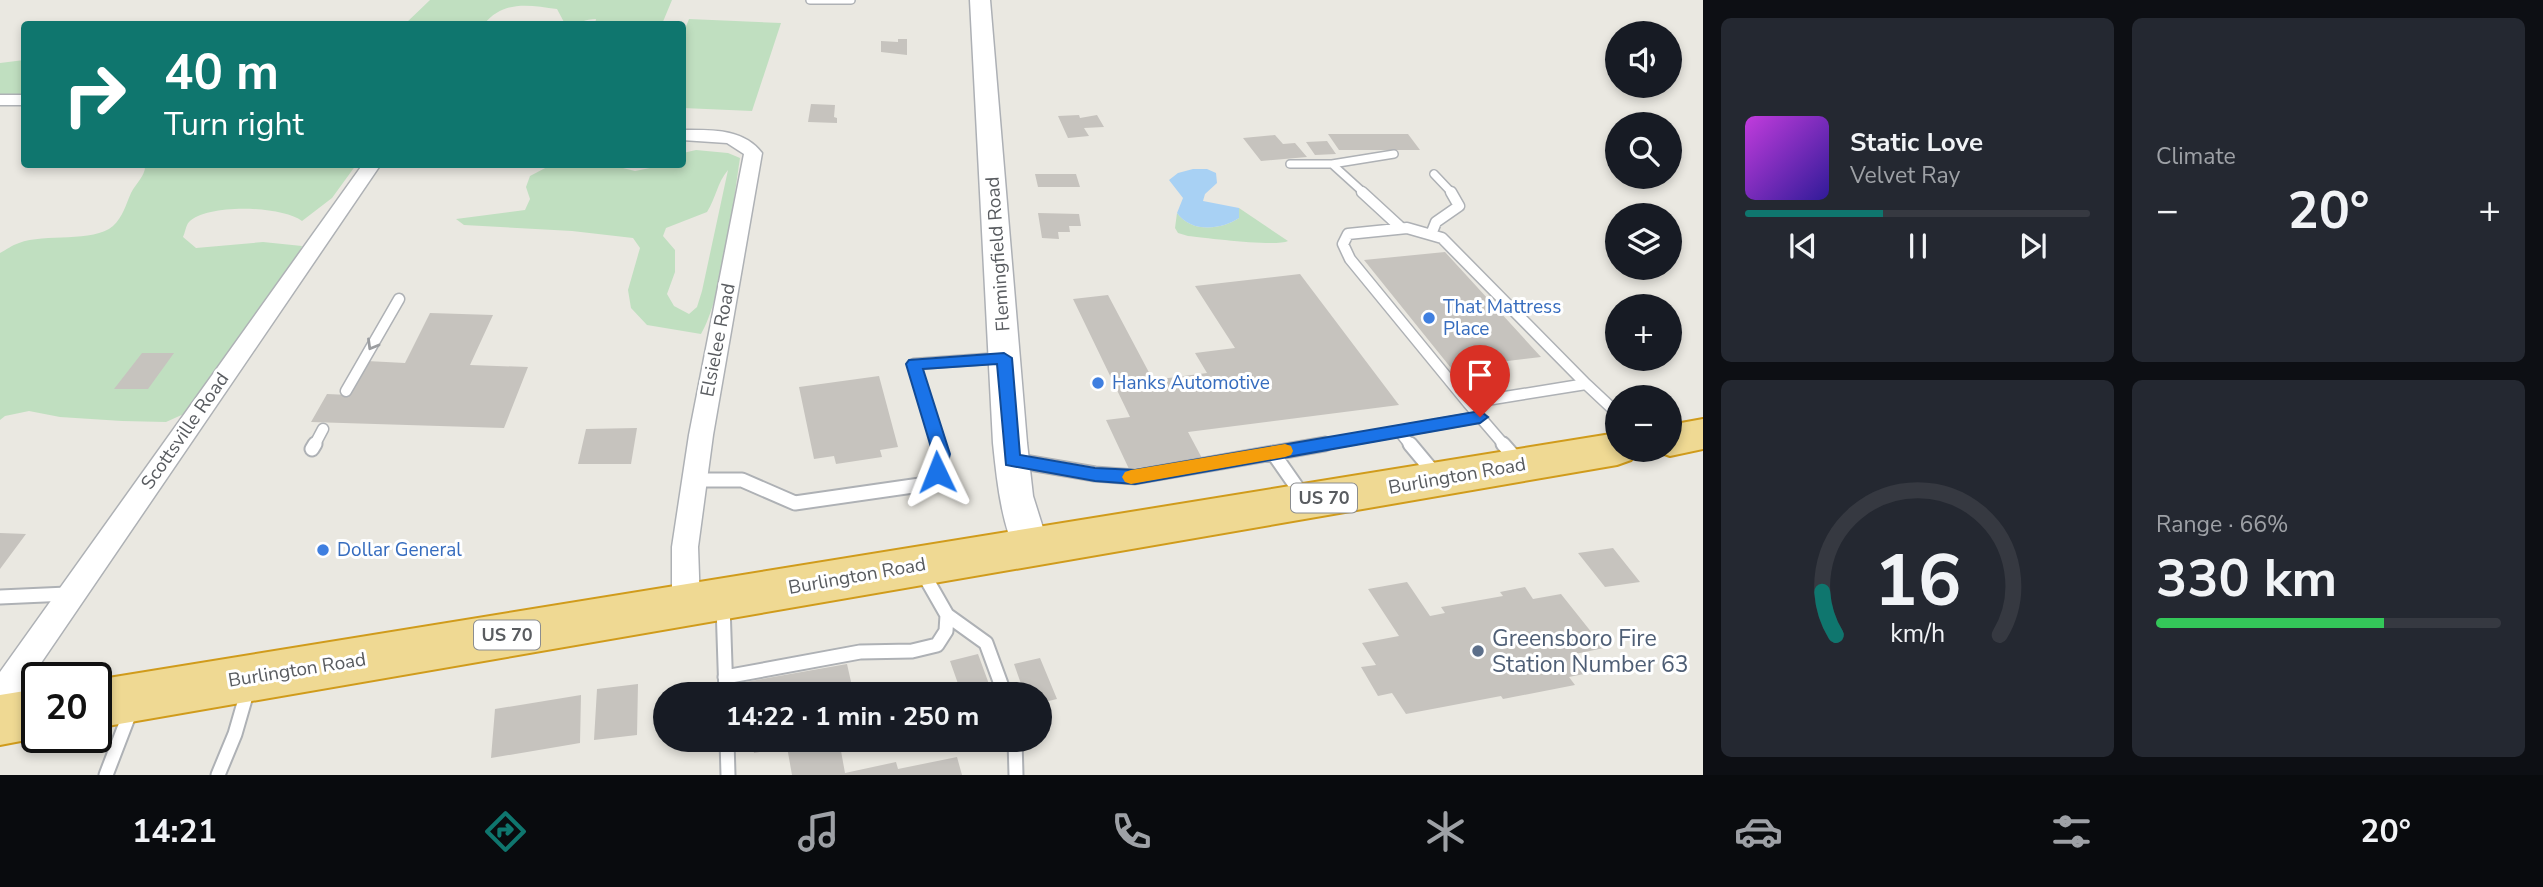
<!DOCTYPE html>
<meta charset="utf-8">
<style>
:root{--surface:#171b24;--page:#242831;--text:#f1f3f6;--muted:#9ea1a6;--line:#363941;--accent:#0f766e}
body{margin:0;font-family:"Nunito Sans",sans-serif;background:var(--page);color:var(--text);height:100vh;display:flex;flex-direction:column;font-size:26px;white-space:nowrap}
*{box-sizing:border-box;margin:0}
p{font-size:23px;color:var(--muted)}
.icon{flex:none;width:38px;height:38px;fill:none;stroke:currentColor;stroke-width:2;stroke-linecap:round;stroke-linejoin:round}
.map{position:relative;flex:1;overflow:hidden}
.details{display:flex;flex-direction:column;gap:18px;padding:18px;background:#0d0f14;width:840px}
.details>*{flex:none}
.top-card{position:absolute;left:21px;top:21px;width:665px;height:147px;border-radius:7px;box-shadow:0 4px 10px #0003;background:#0f766e;color:#fff;overflow:hidden}
.controls{position:absolute;left:1605px;top:21px;display:grid;gap:14px}
.controls a{display:grid;place-items:center;width:77px;height:77px;border-radius:50%;background:var(--surface);box-shadow:0 4px 10px #0003;font-size:35px}
.speed{position:absolute;left:21px;top:662px;display:flex;gap:14px;font-size:35px;font-weight:700;text-align:center}
.speed>*{display:grid;place-content:center;width:91px;height:91px;border-radius:50%;background:var(--surface);box-shadow:0 4px 10px #0003;line-height:1}
.speed .limit{border:4px solid #111;border-radius:10px;background:#fff;color:#111}
.pin{position:absolute;display:grid;place-items:center;width:60px;height:60px;color:#fff;margin:-72px -30px;border-radius:50% 50% 50% 0;rotate:-45deg;box-shadow:0 0 7px #0007}
.pin .icon{rotate:45deg}
.me{position:absolute;width:77px;margin:-38px;rotate:358deg;stroke-linejoin:round;filter:drop-shadow(0 0 5px #0008)}
.turn{display:flex;align-items:center;gap:24px;height:147px;padding:0 28px;font-size:32px}
.turn .icon{width:91px;height:91px;stroke-width:2.5}
.turn b{display:block;font-size:49px;line-height:60px}
.big{font-size:52px;font-weight:700;line-height:1.1}
.details .widget{flex:1;display:flex;flex-direction:column;justify-content:center;gap:10px;min-width:0;padding:0 24px;border-radius:10px;background:var(--page)}
.details .dial{align-items:center;gap:0}
.dial svg{height:182px;overflow:visible;fill:none;stroke:var(--line);stroke-width:7;stroke-linecap:round;text-anchor:middle}
.dial text{fill:var(--text);stroke:none}
.song{display:flex;align-items:center;gap:21px}
.cover{width:84px;height:84px;border-radius:10px;background:linear-gradient(135deg,hsl(290 70% 55%),hsl(250 70% 35%))}
.played{height:7px;border-radius:4px;background:linear-gradient(90deg,var(--accent) 40%,var(--line) 40%)}
.keys{display:flex;justify-content:space-around;direction:ltr}
.heat{display:flex;justify-content:space-between;align-items:center;font-size:38px;direction:ltr}
.charge{height:10px;border-radius:5px;background:linear-gradient(90deg,#34c759 66%,var(--line) 0)}
.details .tiles{flex:1;display:grid;gap:18px;grid-template-columns:repeat(2,1fr)}
.trip{position:absolute;left:653px;top:682px;width:399px;height:70px;border-radius:35px;background:var(--surface);box-shadow:0 4px 10px #0003;font-weight:700;line-height:70px;text-align:center}
.tabs{display:flex;height:112px;justify-content:space-around;align-items:center;background:#090b0e;color:var(--muted)}
.tabs .icon{width:49px;height:49px}
.tabs .on{color:var(--accent)}
.tabs b{font-size:32px;color:var(--text)}
main{display:flex;flex:1;min-height:0}
.map>svg:first-child{display:block}
.green{fill:#c0dfc0;fill-rule:evenodd}
.water{fill:#a8d1f4}
.building{fill:#c6c3be}
.lines{fill:none;stroke-linecap:round;stroke-linejoin:round}
.lane-far2-casing{stroke:#aeb1b5;stroke-width:10}
.lane-far1-casing{stroke:#aeb1b5;stroke-width:13}
.lane-casing{stroke:#aeb1b5;stroke-width:17}
.street-casing{stroke:#aeb1b5;stroke-width:3}
.secondary-casing{stroke:#adb0b5;stroke-width:3}
.highway-casing{stroke:#d09b1b;stroke-width:4}
.lane-far2{stroke:#fff;stroke-width:7}
.lane-far1{stroke:#fff;stroke-width:10}
.lane{stroke:#fff;stroke-width:13}
.street{fill:#fff;fill-rule:evenodd}
.secondary{fill:#fff;fill-rule:evenodd}
.highway{fill:#efd993;fill-rule:evenodd}
.oneway{stroke:#9b9da0}
.route{fill:#1a73e8;stroke:#114b97;stroke-width:2}
.slow{fill:#f59e0b}
.shop-dot{fill:#3f7fe0;stroke:#fff;stroke-width:2.5}
.service-dot{fill:#5c6f8a;stroke:#fff;stroke-width:2.5}
.labels{text-anchor:middle;dominant-baseline:central;stroke-width:6;stroke-linejoin:round;paint-order:stroke}
.shield{fill:#fff;stroke:#8b8d90;stroke-width:2}
.shield-label{font-size:18px;font-weight:bold;fill:#595c60}
.street-label{font-size:19px;fill:#595c60;stroke:#fff}
.shop-label{font-size:19px;fill:#366cbe;stroke:#fff;text-anchor:start}
.near-service-label{font-size:23px;fill:#4e5e75;stroke:#fff;text-anchor:start}
</style>
<main>
<div class="map">
<svg width="1703" height="775" viewBox="0 0 1703 775">
<rect width="100%" height="100%" fill="#eae8e1"/>
<path class="green" d="M 430,0 L 672,0 L 662,24 L 595,24 L 596,19 C 585,19 577,25 565,24 L 557,9 C 529,5 504,0 484,24 L 405,24 Z
M 689,19 L 781,23 L 752,111 L 683,108 L 683,34 Z
M 24,60 L 24,96 L 0,96 L 0,63 Z
M 696,150 L 728,153 L 740,158 C 733,204 723,296 701,334 L 647,325 L 631,308 L 628,290 L 640,248 L 633,238 L 572,231 L 464,225 L 456,219 L 525,210 L 530,199 L 526,187 L 530,176 L 549,166 L 611,165 L 635,171 L 665,165 L 682,164 L 683,153 ZM 728,170 L 702,291 L 697,307 L 689,314 L 674,306 L 667,294 L 675,272 L 675,250 L 663,236 L 666,228 L 707,212 C 716,198 717,183 728,170 Z
M 145,165 L 356,165 L 332,198 L 302,221 C 282,206 208,203 189,222 C 186,225 185,233 183,237 L 196,248 L 263,242 L 302,246 L 296,263 L 186,413 L 166,422 L 122,421 L 60,417 L 29,411 L 5,416 L 0,420 L 0,253 C 6,250 12,245 19,243 C 45,233 93,243 113,226 C 123,217 126,204 131,193 C 136,183 146,175 145,165 Z
M 1239,208 L 1288,241 C 1276,247 1207,238 1188,236 L 1178,233 L 1175,228 L 1177,213 C 1191,233 1221,230 1239,218 Z"/>
<path class="water" d="M 1193,169 L 1207,169 L 1216,173 L 1217,183 L 1205,194 L 1203,201 L 1239,208 L 1239,218 C 1221,230 1191,233 1177,213 L 1183,198 L 1169,180 L 1178,173 Z"/>
<path class="building" d="M 898,39 L 907,39 L 907,55 L 881,52 L 881,41 L 898,42 Z
M 811,104 L 835,105 L 834,117 L 837,118 L 837,123 L 808,122 Z
M 1079,115 L 1080,118 L 1097,115 L 1104,127 L 1084,128 L 1089,136 L 1068,138 L 1058,116 Z
M 1328,134 L 1408,134 L 1420,150 L 1339,150 Z
M 1275,135 L 1283,144 L 1295,143 L 1307,157 L 1261,161 L 1243,138 Z
M 1327,141 L 1336,154 L 1315,155 L 1306,142 Z
M 1035,174 L 1076,174 L 1080,187 L 1038,187 Z
M 1038,213 L 1079,214 L 1081,226 L 1069,226 L 1070,232 L 1058,232 L 1059,239 L 1042,238 Z
M 1445,252 L 1541,357 L 1451,368 L 1364,260 Z
M 1300,274 L 1399,405 L 1188,432 L 1203,460 L 1129,469 L 1106,420 L 1130,417 L 1073,299 L 1108,295 L 1153,380 L 1207,373 L 1195,353 L 1235,348 L 1195,286 Z
M 430,313 L 493,315 L 470,365 L 528,367 L 504,428 L 311,422 L 327,394 L 349,395 L 367,361 L 405,363 Z
M 142,353 L 174,353 L 148,389 L 114,389 Z
M 879,376 L 898,447 L 880,450 L 882,457 L 836,464 L 834,456 L 814,459 L 799,387 Z
M 637,428 L 631,464 L 578,464 L 586,429 Z
M 0,533 L 26,534 L 0,569 Z
M 1613,548 L 1640,582 L 1605,587 L 1578,553 Z
M 1407,582 L 1430,616 L 1445,613 L 1441,607 L 1503,596 L 1500,592 L 1525,587 L 1533,599 L 1561,594 L 1604,648 L 1575,654 L 1589,673 L 1569,677 L 1575,685 L 1503,699 L 1501,696 L 1406,714 L 1392,693 L 1378,696 L 1361,667 L 1376,665 L 1362,643 L 1399,636 L 1368,589 Z
M 978,654 L 993,695 L 962,695 L 950,661 Z
M 1040,658 L 1057,699 L 1040,703 L 1040,695 L 1025,695 L 1014,664 Z
M 847,664 L 854,695 L 747,695 L 745,682 Z
M 638,684 L 637,735 L 594,740 L 597,689 Z
M 581,695 L 580,743 L 491,758 L 495,709 Z
M 752,740 L 839,740 L 845,773 L 896,762 L 898,769 L 957,757 L 962,775 L 792,775 L 787,747 L 754,753 Z"/>
<g class="lines">
<g class="lane-far2-casing">
<path id="lane-far2" d="M 810,0 L 851,0
M 1290,164 L 1332,164 L 1364,193
M 1332,164 L 1394,154
M 1434,174 L 1452,193"/>
</g>
<g class="lane-far1-casing">
<path id="lane-far1" d="M 1362,192 L 1399,226
M 1432,232 L 1436,222 L 1459,206 L 1451,192
M 346,391 L 399,299
M 1468,403 L 1350,259 L 1343,244 L 1348,234 L 1407,228 L 1442,238 L 1586,384
M 1399,431 L 1411,446
M 314,446 L 323,429
M 938,446 L 914,364 L 1001,358
M 1315,446 L 1480,417
M 1505,446 L 1468,403 L 1586,384 L 1617,413"/>
</g>
<g class="lane-casing">
<path id="lane" d="M 1410,444 L 1435,474
M 1503,444 L 1518,461
M 312,449 L 315,444
M 1273,453 L 1303,496
M 1018,461 L 1095,474 L 1135,477 L 1325,444
M 694,480 L 742,480 L 795,503 L 920,485 L 937,472 L 941,454 L 938,444
M 923,573 L 947,615 L 986,643 L 1005,695
M 0,597 L 67,594
M 723,605 L 726,695
M 725,677 L 860,652 L 912,651 L 937,645 L 946,631 L 947,615
M 727,740 L 728,775
M 1015,740 L 1016,775
M 106,775 L 131,710
M 218,775 L 235,734 L 248,689"/>
</g>
<g class="street-casing">
<path id="street" d="M 0,95 L 24,95 L 24,105 L 0,105 Z
M 682,130 C 711,130 743,128 762,153 L 713,435 L 698,547 L 700,605 L 696,614 L 686,617 L 676,614 L 672,605 L 672,547 L 689,435 L 744,154 L 727,143 L 682,140 Z
M 363,164 L 381,164 L 11,707 L 0,711 L 0,672 Z"/>
</g>
<g class="secondary-casing">
<path id="secondary" d="M 970,0 L 990,0 L 1027,443 L 1033,496 L 1049,547 L 1044,558 L 1031,562 L 1018,558 C 1001,522 997,482 993,443 Z"/>
</g>
<g class="highway-casing">
<path id="highway" d="M 1703,419 L 1703,449 L 1670,456 L 1656,451 L 1670,450 L 1670,425 Z
M 1617,433 L 1617,450 L 1637,450 L 1631,460 L 1617,465 L 96,728 L 96,680 Z
M 37,689 L 37,737 L 42,737 L 0,745 L 0,695 Z"/>
</g>
<use href="#lane-far2" class="lane-far2"/>
<use href="#lane-far1" class="lane-far1"/>
<use href="#lane" class="lane"/>
<use href="#street" class="street"/>
<use href="#secondary" class="secondary"/>
<use href="#highway" class="highway"/>
</g>
<defs><path id="oneway-chevron" d="M-2-3.5L2.5 0L-2 3.5" fill="none" stroke-width="1.6" stroke-linecap="round" stroke-linejoin="round" transform="scale(1.75)"/></defs>
<use class="oneway" href="#oneway-chevron" transform="translate(372 345) rotate(120)"/>
<path class="route" d="M 1004,353 L 1012,358 L 1020,455 L 1095,468 L 1135,470 L 1480,411 L 1488,417 L 1480,423 L 1135,484 L 1095,481 L 1006,465 L 997,364 L 923,369 L 950,454 L 944,476 L 931,476 L 929,472 L 933,454 L 906,364 L 909,360 Z"/>
<path class="slow" d="M 1285,444 L 1291,446 L 1293,451 L 1291,455 L 1285,457 L 1131,484 L 1125,482 L 1122,477 L 1125,472 L 1131,470 Z"/>
<g class="shop-dot">
<circle cx="1429" cy="318" r="7"/>
<circle cx="1098" cy="383" r="7"/>
<circle cx="323" cy="550" r="7"/>
</g>
<circle class="service-dot" cx="1478" cy="651" r="7"/>
<g class="labels">
<g class="shield">
<rect x="1291" y="483.5" width="66" height="29" rx="5"/>
<rect x="474" y="620.5" width="66" height="29" rx="5"/>
</g>
<g class="shield-label">
<text x="1324" y="498">US 70</text>
<text x="507" y="635">US 70</text>
</g>
<g class="street-label">
<text transform="translate(998 254) rotate(-94)">Flemingfield Road</text>
<text transform="translate(718 340) rotate(-79)">Elsielee Road</text>
<text transform="translate(185 431) rotate(-55)">Scottsville Road</text>
<text transform="translate(1457 476) rotate(-10)">Burlington Road</text>
<text transform="translate(857 576) rotate(-10)">Burlington Road</text>
<text transform="translate(297 670) rotate(-9)">Burlington Road</text>
</g>
<g class="shop-label">
<text x="1443" y="307">That Mattress<tspan x="1443" dy="22">Place</tspan></text>
<text x="1112" y="383">Hanks Automotive</text>
<text x="337" y="550">Dollar General</text>
</g>
<g class="near-service-label">
<text x="1492" y="638">Greensboro Fire<tspan x="1492" dy="26">Station Number 63</tspan></text>
</g>
</g>
</svg>
<div class="controls">
<a><svg class="icon" aria-label="sound" viewBox="0 0 24 24"><path d="M4 9h4l5-4v14l-5-4H4zM17 9q2 3 0 6"/></svg></a>
<a><svg class="icon" aria-label="search" viewBox="0 0 24 24"><circle cx="10" cy="10" r="6"/><path d="M15 15l6 6"/></svg></a>
<a><svg class="icon" aria-label="layers" viewBox="0 0 24 24"><path d="M12 4l9 5-9 5-9-5zM3 14l9 5 9-5"/></svg></a>
<a>+</a>
<a>−</a>
</div>
<div class="speed"><div class="limit">20</div></div>
<div class="pin" style="left:1480px;top:417px;background:#d93025"><svg class="icon" aria-label="arrive" viewBox="0 0 24 24"><path d="M6 21V4h12l-3 4 3 4H6"/></svg></div>
<svg class="me" style="left:937px;top:472px" viewBox="-20 -20 40 40"><path d="M0-17L14 15 0 8-14 15z" fill="#1a73e8" stroke="#fff" stroke-width="4"/></svg>
<div class="trip">14:22 · 1 min · 250 m</div>
<div class="top-card">
<div class="turn"><svg class="icon" aria-label="right" viewBox="0 0 24 24"><path d="M7 20v-9h11M14 6l5 5-5 5"/></svg><div><b>40 m</b>Turn right</div></div>
</div>
</div>
<section class="details">
<div class="tiles">
<div class="widget">
<div class="song"><i class="cover"></i><div><b>Static Love</b><p>Velvet Ray</p></div></div>
<div class="played"></div>
<div class="keys"><svg class="icon" aria-label="previous" viewBox="0 0 24 24"><path d="M18 5L8 12l10 7zM5 5v14"/></svg><svg class="icon" aria-label="pause" viewBox="0 0 24 24"><path d="M8 5v14M16 5v14"/></svg><svg class="icon" aria-label="next" viewBox="0 0 24 24"><path d="M6 5l10 7-10 7zM19 5v14"/></svg></div>
</div>
<div class="widget"><p>Climate</p>
<div class="heat"><a>−</a><b class="big">20°</b><a>+</a></div>
</div>
<div class="widget dial"><svg viewBox="0 0 100 80">
<path d="M14 69A42 42 0 1 1 86 69"/>
<path d="M14 69A42 42 0 0 1 8 50" stroke="#0f766e"/>
<text x="50" y="56" font-size="32" font-weight="700">16</text>
<text x="50" y="72" font-size="11">km/h</text>
</svg></div>
<div class="widget"><p>Range · 66%</p><b class="big">330 km</b><div class="charge"></div></div>
</div>
</section>
</main>
<nav class="tabs">
<b>14:21</b>
<svg class="icon on" aria-label="directions" viewBox="0 0 24 24"><path d="M12 3l9 9-9 9-9-9zM9 14v-3h6M13 9l2 2-2 2"/></svg>
<svg class="icon" aria-label="music" viewBox="0 0 24 24"><path d="M9 18V5l10-2v13"/><circle cx="6" cy="18" r="3"/><circle cx="16" cy="16" r="3"/></svg>
<svg class="icon" aria-label="phone" viewBox="0 0 24 24"><path d="M5 4h4l2 5-3 2q2 4 5 5l2-3 5 2v4C11 20 4 13 5 4z"/></svg>
<svg class="icon" aria-label="climate" viewBox="0 0 24 24"><path d="M12 3v18M4 7l16 10M4 17L20 7"/></svg>
<svg class="icon" aria-label="car" viewBox="0 0 24 24"><path d="M5 17H2v-5l4-1 3-4h7l3 4 3 1v5h-3M9 17h6M6 11h13"/><circle cx="7" cy="17" r="2"/><circle cx="17" cy="17" r="2"/></svg>
<svg class="icon" aria-label="filters" viewBox="0 0 24 24"><path d="M4 7h16M4 17h16"/><circle cx="9" cy="7" r="2"/><circle cx="15" cy="17" r="2"/></svg>
<b>20°</b>
</nav>
